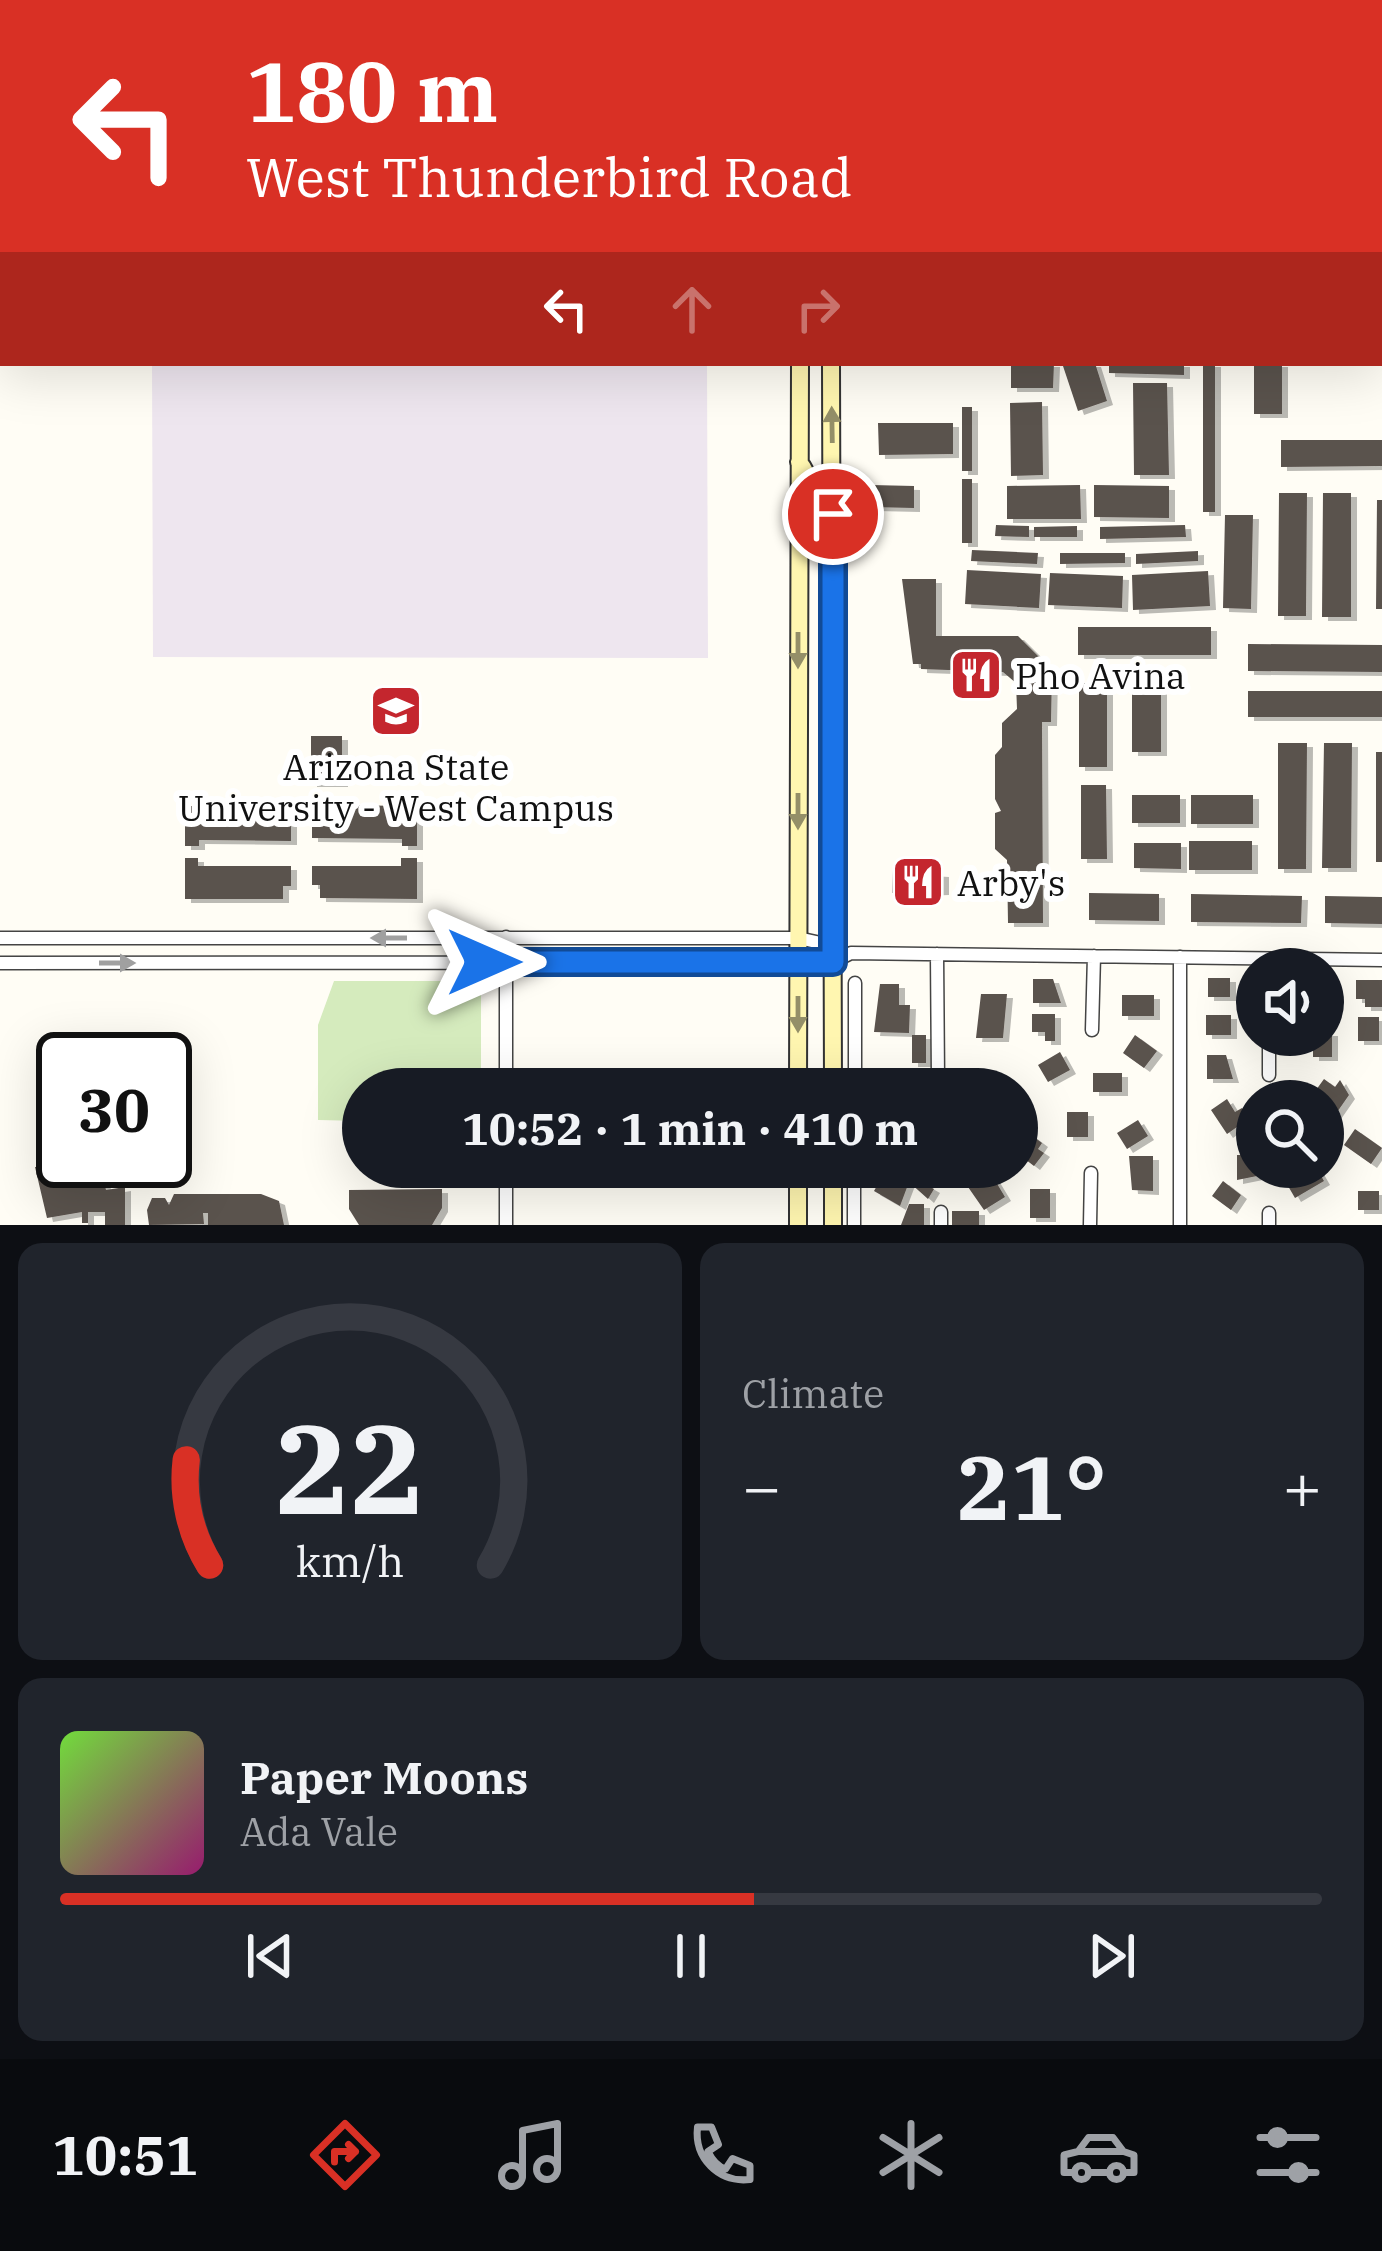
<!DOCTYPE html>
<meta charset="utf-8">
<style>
:root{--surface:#171b24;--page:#20242c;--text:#f1f3f6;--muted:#9ea1a6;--line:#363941;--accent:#d93025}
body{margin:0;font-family:"IBM Plex Serif",serif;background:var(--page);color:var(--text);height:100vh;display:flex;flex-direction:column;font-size:45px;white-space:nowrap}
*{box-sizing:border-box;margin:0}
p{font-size:39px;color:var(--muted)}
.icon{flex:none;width:66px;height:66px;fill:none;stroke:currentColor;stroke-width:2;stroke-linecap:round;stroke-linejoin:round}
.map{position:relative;height:1225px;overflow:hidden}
.drawer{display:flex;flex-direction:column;gap:18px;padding:18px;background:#0d0f14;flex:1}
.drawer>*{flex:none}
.hud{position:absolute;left:0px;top:0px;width:1383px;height:366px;box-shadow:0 12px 48px #0002;background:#d93025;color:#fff;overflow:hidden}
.tools{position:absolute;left:1236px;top:948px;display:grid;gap:24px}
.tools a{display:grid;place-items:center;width:108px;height:108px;border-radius:50%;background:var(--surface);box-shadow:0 12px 48px #0002;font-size:60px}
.speed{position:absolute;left:36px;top:1032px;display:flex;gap:24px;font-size:60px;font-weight:700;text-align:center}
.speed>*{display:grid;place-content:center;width:156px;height:156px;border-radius:50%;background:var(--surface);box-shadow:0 12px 48px #0002;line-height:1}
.speed .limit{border:6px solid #111;border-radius:18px;background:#fff;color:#111}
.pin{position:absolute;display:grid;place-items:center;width:102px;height:102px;color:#fff;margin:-51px;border:6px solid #fff;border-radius:50%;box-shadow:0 3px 12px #0007}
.me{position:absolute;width:132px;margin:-66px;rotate:90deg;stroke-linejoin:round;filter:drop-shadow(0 0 9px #0008)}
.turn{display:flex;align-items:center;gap:42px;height:252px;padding:0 48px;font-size:54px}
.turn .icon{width:156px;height:156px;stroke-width:2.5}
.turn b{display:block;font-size:84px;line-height:102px}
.lanes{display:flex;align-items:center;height:114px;padding:0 48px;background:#0003;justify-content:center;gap:60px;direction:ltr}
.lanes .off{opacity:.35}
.big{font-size:90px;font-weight:700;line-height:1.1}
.drawer .widget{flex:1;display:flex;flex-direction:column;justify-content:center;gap:18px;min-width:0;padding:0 42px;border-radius:24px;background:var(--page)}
.drawer .dial{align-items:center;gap:0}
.dial svg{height:312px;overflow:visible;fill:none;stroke:var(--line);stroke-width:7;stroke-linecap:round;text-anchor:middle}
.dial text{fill:var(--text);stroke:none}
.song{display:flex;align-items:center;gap:36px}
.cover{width:144px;height:144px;border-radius:18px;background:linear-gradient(135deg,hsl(100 70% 55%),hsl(320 70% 35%))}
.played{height:12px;border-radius:6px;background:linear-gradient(90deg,var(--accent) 55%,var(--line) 55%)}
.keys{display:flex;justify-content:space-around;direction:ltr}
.heat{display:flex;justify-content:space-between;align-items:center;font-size:66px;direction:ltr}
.drawer .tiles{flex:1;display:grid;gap:18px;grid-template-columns:1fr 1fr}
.widget:last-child{grid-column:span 2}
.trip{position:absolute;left:342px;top:1068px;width:696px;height:120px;border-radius:60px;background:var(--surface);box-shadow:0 12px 48px #0002;font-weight:700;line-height:120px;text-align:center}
.tabs{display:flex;height:192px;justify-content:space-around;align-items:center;background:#090b0e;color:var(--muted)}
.tabs .icon{width:84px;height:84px}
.tabs .selected{color:var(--accent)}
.tabs b{font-size:54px;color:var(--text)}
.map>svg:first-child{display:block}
.industrial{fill:#eee6ef}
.green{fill:#d5ebbd}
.building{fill:#5a524d;filter:url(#shadow)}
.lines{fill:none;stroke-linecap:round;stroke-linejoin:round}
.minor-casing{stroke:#444;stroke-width:15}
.secondary-casing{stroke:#333;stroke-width:20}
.primary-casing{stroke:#222;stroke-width:21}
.minor{stroke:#fff;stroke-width:12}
.secondary{stroke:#fff6b0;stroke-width:16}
.primary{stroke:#f9d66b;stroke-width:18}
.oneway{fill:#948f68}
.oneway2{fill:#a0a0a0}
.route-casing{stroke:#114b97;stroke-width:30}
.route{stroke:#1a73e8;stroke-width:21}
.labels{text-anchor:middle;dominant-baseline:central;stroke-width:12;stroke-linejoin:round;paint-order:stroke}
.poi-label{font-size:36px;fill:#111;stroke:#fff;text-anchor:start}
</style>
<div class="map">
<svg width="1382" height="1225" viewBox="0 0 1382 1225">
<defs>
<filter id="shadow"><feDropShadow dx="6" dy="4" stdDeviation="0" flood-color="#0004"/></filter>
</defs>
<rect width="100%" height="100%" fill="#fffdf5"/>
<path class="industrial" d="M 152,363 L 707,363 L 708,658 L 153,657 Z"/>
<path class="green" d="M 334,981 L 481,981 L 481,1089 L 363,1089 L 363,1121 L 318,1120 L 318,1025 Z"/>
<path class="building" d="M 1011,363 L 1054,363 L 1053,388 L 1011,388 Z
M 1062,363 L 1095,363 L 1107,401 L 1078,411 Z
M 1109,363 L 1184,363 L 1184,375 L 1109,373 Z
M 1203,363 L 1215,363 L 1215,512 L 1203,512 Z
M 1254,363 L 1282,363 L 1282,414 L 1254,414 Z
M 1133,383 L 1167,383 L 1169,475 L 1134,475 Z
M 1042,402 L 1043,475 L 1011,476 L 1010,403 Z
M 962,407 L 972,407 L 972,471 L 962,471 Z
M 878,423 L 953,423 L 953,454 L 879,455 Z
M 1281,440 L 1382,440 L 1382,466 L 1281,467 Z
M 962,479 L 972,479 L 972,543 L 962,543 Z
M 871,485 L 914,486 L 914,508 L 871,507 Z
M 1080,485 L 1081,519 L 1007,519 L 1007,486 Z
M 1094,485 L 1169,486 L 1169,518 L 1094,517 Z
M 1279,493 L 1307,493 L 1306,616 L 1278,616 Z
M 1323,493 L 1351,493 L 1351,617 L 1322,617 Z
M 1377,500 L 1382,500 L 1382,609 L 1376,609 Z
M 1225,515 L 1253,515 L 1251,609 L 1223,608 Z
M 996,525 L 1029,526 L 1029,537 L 995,536 Z
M 1185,525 L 1186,537 L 1100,539 L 1100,527 Z
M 1077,526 L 1077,537 L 1034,537 L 1034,527 Z
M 972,550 L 1038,553 L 1037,564 L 971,561 Z
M 1198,551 L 1198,561 L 1136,564 L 1136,554 Z
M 1060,553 L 1125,553 L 1125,563 L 1060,564 Z
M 967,570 L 1041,574 L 1039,608 L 965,604 Z
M 1208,571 L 1210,606 L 1133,610 L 1132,575 Z
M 1050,573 L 1123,576 L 1122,608 L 1048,605 Z
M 902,579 L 936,579 L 936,636 L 1018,636 L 1052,670 L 1051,722 L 1042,722 L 1043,923 L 1008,923 L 1007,860 L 995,849 L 995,813 L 1001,811 L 995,799 L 995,755 L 1002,747 L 1002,723 L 1017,709 L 1016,683 L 1003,672 L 921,669 L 921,664 L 913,664 Z
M 1078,627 L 1211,627 L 1211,655 L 1078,655 Z
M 1248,644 L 1382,645 L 1382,672 L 1248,671 Z
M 1132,679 L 1161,679 L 1161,752 L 1132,752 Z
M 1079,683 L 1107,683 L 1107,767 L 1079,767 Z
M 1248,691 L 1382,691 L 1382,717 L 1248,717 Z
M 311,736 L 342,736 L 342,783 L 311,783 Z
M 1278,743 L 1307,743 L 1306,869 L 1278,869 Z
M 1324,743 L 1352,743 L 1351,868 L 1322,868 Z
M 1376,752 L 1382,752 L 1382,862 L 1376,862 Z
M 1081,785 L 1106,785 L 1107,859 L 1081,859 Z
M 1132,795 L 1180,795 L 1180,823 L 1132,823 Z
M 1191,795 L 1253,795 L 1253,824 L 1191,824 Z
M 320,805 L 417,806 L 417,846 L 402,846 L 402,839 L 312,838 L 312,814 L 320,814 Z
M 185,806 L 282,806 L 282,819 L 291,819 L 291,841 L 199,840 L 199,846 L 185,846 Z
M 1189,841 L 1252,841 L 1252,870 L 1189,870 Z
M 1134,843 L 1181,843 L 1181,869 L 1134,868 Z
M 185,858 L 198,858 L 198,866 L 291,866 L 291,886 L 283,886 L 283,899 L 185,899 Z
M 401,858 L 417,858 L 417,899 L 320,898 L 320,885 L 312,885 L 312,866 L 401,866 Z
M 893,870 L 943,873 L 943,891 L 892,893 Z
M 1089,893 L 1159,894 L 1159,921 L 1089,920 Z
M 1191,894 L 1302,896 L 1301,923 L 1191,922 Z
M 1325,896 L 1382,897 L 1382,924 L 1325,923 Z
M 1208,978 L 1230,978 L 1230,997 L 1208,997 Z
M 1033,979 L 1053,979 L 1061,1003 L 1033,1003 Z
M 1356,980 L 1382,980 L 1382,1007 L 1365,1007 L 1365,999 L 1356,999 Z
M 880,984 L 899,984 L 899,1005 L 910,1005 L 909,1033 L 874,1032 Z
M 981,994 L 1007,994 L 1003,1038 L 976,1038 Z
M 1122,995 L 1154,995 L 1154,1016 L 1122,1016 Z
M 1032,1014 L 1055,1014 L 1055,1041 L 1045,1041 L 1045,1032 L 1032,1032 Z
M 1206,1015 L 1231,1015 L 1231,1035 L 1206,1035 Z
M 1358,1017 L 1379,1017 L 1379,1041 L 1358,1041 Z
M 1323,1032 L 1332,1032 L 1332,1057 L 1313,1057 L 1313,1035 Z
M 912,1035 L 926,1035 L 926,1063 L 912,1063 Z
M 1135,1035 L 1157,1051 L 1144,1068 L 1123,1053 Z
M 1060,1052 L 1070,1070 L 1048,1082 L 1038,1065 Z
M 1207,1055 L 1226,1055 L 1233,1079 L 1207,1079 Z
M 896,1068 L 911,1089 L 875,1089 L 872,1084 Z
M 1093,1073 L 1122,1073 L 1122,1092 L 1093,1092 Z
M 1324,1079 L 1335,1087 L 1340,1080 L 1349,1095 L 1333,1118 L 1323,1111 L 1327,1097 L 1316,1090 Z
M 1227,1099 L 1235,1112 L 1242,1108 L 1254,1125 L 1241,1134 L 1237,1127 L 1227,1134 L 1211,1110 Z
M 1067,1112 L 1088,1112 L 1088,1137 L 1067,1137 Z
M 1138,1120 L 1148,1136 L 1127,1149 L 1117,1133 Z
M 1355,1129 L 1382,1148 L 1371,1164 L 1344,1145 Z
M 1026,1131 L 1042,1143 L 1038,1149 L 1044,1153 L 1034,1166 L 1017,1153 Z
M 1237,1155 L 1257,1155 L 1257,1167 L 1267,1167 L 1267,1174 L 1237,1180 Z
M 1129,1156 L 1153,1156 L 1153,1191 L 1132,1190 Z
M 35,1167 L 47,1167 L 48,1182 L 57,1182 L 57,1167 L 69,1167 L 69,1182 L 76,1182 L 76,1173 L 86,1173 L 86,1182 L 93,1182 L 93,1172 L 102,1173 L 106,1190 L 125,1187 L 125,1225 L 105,1225 L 105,1212 L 88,1212 L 88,1223 L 82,1223 L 82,1212 L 47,1218 Z
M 896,1167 L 928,1167 L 920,1181 L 934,1189 L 928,1199 L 909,1182 L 900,1206 L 874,1191 L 884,1173 L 890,1177 Z
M 971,1167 L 987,1167 L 1005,1197 L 984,1210 L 959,1174 Z
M 1305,1167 L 1316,1167 L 1324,1181 L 1295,1198 L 1284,1179 Z
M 1223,1181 L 1241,1195 L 1231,1210 L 1212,1196 Z
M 442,1189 L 442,1208 L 432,1225 L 359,1225 L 349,1209 L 349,1190 Z
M 1030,1189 L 1050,1189 L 1050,1218 L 1030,1218 Z
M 1358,1191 L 1379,1191 L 1379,1210 L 1358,1210 Z
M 174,1194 L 261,1194 L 279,1201 L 284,1225 L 208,1225 L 208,1213 L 203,1213 L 204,1224 L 149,1225 L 147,1210 L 152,1198 L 165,1198 L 169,1205 Z
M 909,1204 L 924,1204 L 924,1225 L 901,1225 Z
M 952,1211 L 979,1211 L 979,1225 L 952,1225 Z"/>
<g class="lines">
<g class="minor-casing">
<path id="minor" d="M 177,0 L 177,3
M 1293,0 L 1293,3
M 21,3 L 21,0
M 1380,29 L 1382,29
M 0,33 L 3,33
M 0,938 L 798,938 L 839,947
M 937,954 L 938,1079
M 1180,957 L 1180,1225
M 0,963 L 833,962 L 851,953 L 1382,960
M 1092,1030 L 1094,956
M 1269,1035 L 1269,1075
M 506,1089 L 506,937
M 855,1089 L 855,983
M 506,1167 L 506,1225
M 1269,1213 L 1269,1225
M 854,1225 L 854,1167
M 941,1225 L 941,1212
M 1090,1225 L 1091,1173"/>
</g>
<g class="secondary-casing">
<path id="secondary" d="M 816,0 L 816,3
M 831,363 L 833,1089
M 799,462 C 824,492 799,544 834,556
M 798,1089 L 800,363
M 798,1167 L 798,1225
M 833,1167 L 833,1225"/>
</g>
<g class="primary-casing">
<path id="primary" d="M 0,159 L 3,159
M 1380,165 L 1382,165"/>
</g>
<use href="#minor" class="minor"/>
<use href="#secondary" class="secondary"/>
<use href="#primary" class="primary"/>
</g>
<defs><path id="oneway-solid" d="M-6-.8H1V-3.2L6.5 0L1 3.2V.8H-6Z" transform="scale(3)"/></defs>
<g class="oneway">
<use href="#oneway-solid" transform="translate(832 425) rotate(-91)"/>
<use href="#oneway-solid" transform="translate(798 650) rotate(90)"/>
<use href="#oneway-solid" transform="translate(798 811) rotate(90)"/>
<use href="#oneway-solid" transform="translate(798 1014) rotate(90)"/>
</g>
<g class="oneway2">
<use href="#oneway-solid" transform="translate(389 938) rotate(180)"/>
<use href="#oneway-solid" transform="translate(117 963)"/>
</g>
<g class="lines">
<g class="route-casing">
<path id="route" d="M 484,962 L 833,962 L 833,514"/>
</g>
<use href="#route" class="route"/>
</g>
<defs>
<g id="restaurant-square" transform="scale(2.7)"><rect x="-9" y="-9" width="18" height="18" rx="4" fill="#c4262e" stroke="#fff"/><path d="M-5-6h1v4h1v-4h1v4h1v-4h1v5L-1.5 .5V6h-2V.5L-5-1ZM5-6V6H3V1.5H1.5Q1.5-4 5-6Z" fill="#fff"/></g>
<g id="university-square" transform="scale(2.7)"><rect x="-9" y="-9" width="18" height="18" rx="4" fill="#c4262e" stroke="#fff"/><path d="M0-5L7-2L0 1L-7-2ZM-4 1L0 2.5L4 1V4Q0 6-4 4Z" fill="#fff"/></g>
</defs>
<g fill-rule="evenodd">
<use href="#restaurant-square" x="976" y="675"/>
<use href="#university-square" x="396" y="711"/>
<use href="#restaurant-square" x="918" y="882"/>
</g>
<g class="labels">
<g class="poi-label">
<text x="1015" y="675">Pho Avina</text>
<text x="396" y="766" text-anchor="middle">Arizona State<tspan x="396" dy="41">University - West Campus</tspan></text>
<text x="957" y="882">Arby's</text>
</g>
</g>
</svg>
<div class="tools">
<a><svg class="icon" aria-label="sound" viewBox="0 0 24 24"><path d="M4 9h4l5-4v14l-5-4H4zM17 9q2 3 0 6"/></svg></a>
<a><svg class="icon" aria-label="search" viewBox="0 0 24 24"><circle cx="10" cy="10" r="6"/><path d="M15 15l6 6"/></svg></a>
</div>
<div class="speed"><div class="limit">30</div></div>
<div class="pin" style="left:833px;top:514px;background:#d93025"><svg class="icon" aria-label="arrive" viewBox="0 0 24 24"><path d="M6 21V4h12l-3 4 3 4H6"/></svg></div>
<svg class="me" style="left:484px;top:962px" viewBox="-20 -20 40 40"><path d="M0-17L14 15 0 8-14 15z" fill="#1a73e8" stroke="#fff" stroke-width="4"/></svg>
<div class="trip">10:52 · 1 min · 410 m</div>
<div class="hud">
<div class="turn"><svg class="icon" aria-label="left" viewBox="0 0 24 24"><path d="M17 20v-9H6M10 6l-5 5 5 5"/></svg><div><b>180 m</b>West Thunderbird Road</div></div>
<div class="lanes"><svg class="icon" aria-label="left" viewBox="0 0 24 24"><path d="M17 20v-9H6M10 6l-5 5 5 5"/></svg><svg class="icon off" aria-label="ahead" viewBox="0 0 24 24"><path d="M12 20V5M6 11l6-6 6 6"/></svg><svg class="icon off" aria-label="right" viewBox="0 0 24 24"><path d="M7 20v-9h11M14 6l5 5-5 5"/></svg></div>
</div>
</div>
<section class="drawer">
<div class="tiles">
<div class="widget dial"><svg viewBox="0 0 100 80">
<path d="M14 69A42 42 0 1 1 86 69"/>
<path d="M14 69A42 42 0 0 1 8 42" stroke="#d93025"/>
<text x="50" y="56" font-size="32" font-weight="700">22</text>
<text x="50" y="72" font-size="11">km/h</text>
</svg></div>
<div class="widget"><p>Climate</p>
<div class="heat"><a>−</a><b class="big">21°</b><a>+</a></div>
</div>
<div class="widget">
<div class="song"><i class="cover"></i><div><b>Paper Moons</b><p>Ada Vale</p></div></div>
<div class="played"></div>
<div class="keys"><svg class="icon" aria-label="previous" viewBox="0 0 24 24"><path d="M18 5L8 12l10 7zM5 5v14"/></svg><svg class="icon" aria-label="pause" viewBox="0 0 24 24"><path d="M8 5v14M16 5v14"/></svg><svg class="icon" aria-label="next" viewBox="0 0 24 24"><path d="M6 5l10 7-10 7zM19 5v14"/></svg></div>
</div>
</div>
</section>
<nav class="tabs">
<b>10:51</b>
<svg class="icon selected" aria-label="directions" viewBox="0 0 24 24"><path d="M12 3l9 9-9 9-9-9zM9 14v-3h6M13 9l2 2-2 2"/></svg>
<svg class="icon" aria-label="music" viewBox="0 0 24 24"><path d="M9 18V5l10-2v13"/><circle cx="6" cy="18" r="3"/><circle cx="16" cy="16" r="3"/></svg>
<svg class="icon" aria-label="phone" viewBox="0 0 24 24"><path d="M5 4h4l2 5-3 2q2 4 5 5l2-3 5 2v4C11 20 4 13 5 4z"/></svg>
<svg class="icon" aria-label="climate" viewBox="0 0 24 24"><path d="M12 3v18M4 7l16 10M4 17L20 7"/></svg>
<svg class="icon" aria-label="car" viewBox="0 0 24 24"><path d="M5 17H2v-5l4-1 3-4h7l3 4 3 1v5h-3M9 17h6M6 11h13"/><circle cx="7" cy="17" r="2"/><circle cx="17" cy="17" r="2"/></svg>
<svg class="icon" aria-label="filters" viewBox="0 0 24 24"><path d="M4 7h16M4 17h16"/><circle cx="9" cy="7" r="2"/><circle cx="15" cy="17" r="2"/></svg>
</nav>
